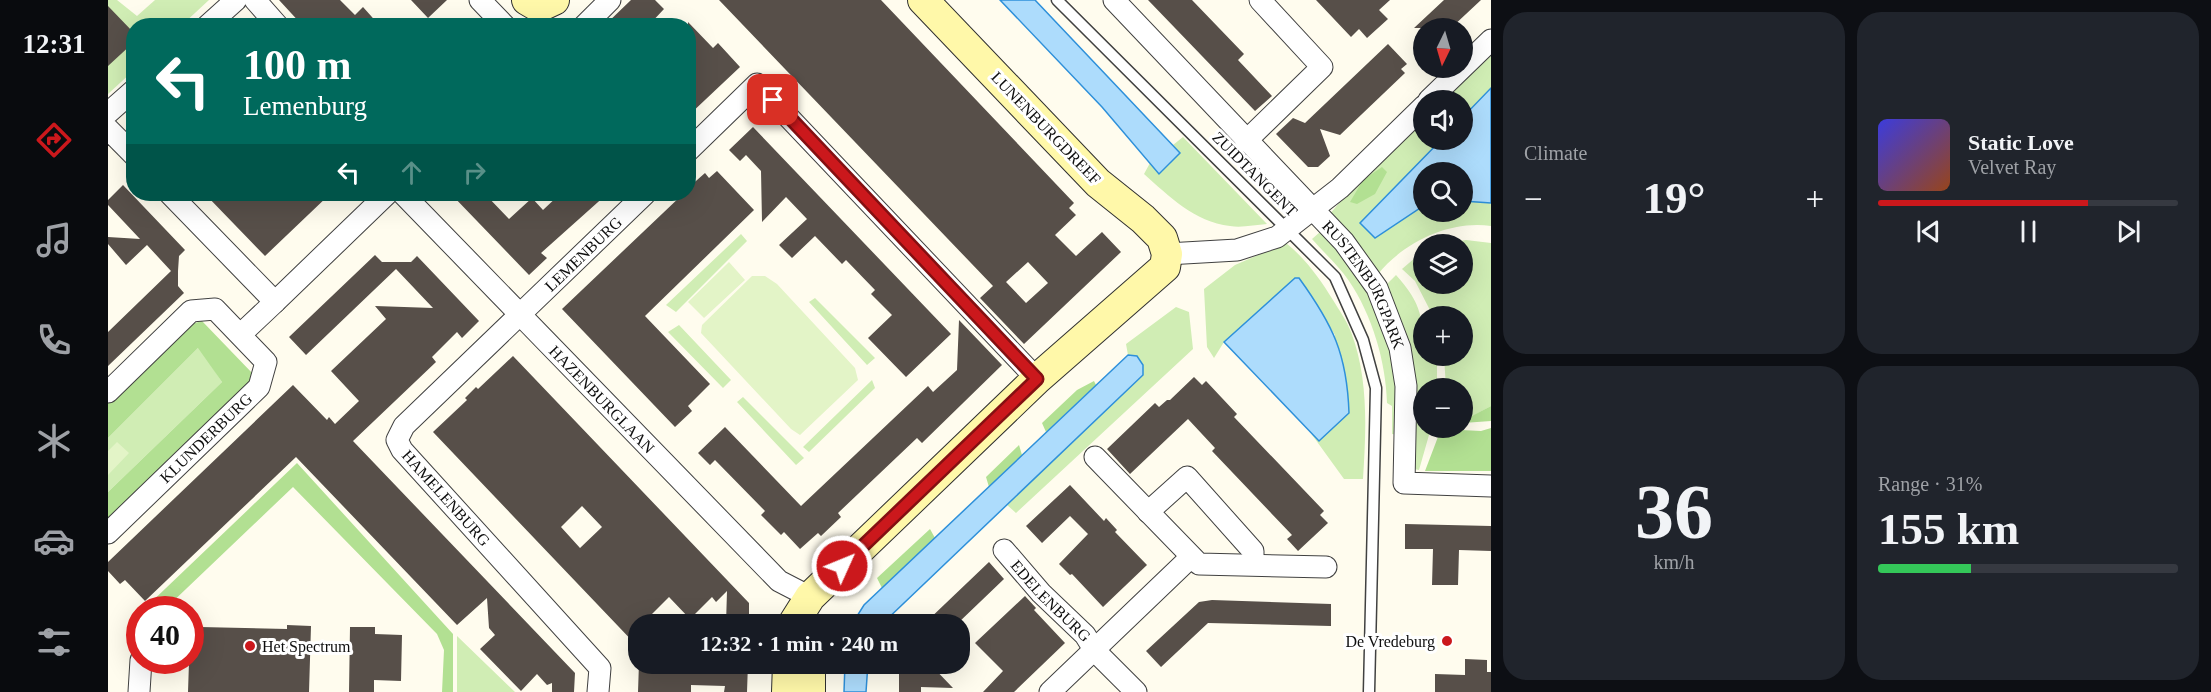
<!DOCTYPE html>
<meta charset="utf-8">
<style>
:root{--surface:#171b24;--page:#20242c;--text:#f1f3f6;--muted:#9ea1a6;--line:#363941;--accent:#cb181c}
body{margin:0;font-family:Georgia,serif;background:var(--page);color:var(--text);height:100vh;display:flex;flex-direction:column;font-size:22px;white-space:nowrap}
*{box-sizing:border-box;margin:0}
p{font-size:20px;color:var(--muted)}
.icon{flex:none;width:33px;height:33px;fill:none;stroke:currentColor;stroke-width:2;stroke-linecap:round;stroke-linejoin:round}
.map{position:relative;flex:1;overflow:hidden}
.details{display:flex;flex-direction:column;gap:12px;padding:12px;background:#0d0f14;width:720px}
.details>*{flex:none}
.guide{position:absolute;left:18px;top:18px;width:570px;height:183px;border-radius:24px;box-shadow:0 6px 24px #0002;background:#00695c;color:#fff;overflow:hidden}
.needle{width:39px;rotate:185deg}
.buttons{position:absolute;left:1305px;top:18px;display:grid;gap:12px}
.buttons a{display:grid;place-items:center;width:60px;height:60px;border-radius:50%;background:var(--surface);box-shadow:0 6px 24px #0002;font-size:30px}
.speed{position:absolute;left:18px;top:596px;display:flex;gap:12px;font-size:30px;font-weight:700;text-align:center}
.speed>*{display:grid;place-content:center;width:78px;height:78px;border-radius:50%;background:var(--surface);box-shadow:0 6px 24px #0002;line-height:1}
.speed .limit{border:9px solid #d22;background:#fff;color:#111}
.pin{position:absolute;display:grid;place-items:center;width:51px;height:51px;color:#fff;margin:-26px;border-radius:12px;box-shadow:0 3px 9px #0006}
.me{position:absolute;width:66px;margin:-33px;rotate:46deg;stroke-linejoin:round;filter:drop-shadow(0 0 4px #0008)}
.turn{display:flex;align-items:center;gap:21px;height:126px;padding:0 18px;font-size:27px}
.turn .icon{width:78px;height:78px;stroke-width:2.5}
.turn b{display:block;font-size:42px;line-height:51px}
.lanes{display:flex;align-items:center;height:57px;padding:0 18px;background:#0003;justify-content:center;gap:30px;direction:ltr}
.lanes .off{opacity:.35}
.big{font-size:45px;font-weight:700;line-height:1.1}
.details .widget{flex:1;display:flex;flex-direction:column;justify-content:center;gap:9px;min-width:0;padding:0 21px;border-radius:24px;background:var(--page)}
.details .dial{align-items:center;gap:0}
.dial b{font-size:78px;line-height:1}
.song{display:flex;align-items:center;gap:18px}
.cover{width:72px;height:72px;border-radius:9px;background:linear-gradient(135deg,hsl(240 70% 55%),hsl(20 70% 35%))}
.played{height:6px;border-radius:3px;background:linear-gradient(90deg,var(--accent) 70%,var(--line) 70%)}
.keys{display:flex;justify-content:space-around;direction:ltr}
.heat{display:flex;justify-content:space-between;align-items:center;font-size:33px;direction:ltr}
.charge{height:9px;border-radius:4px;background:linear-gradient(90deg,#34c759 31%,var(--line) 0)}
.details .tiles{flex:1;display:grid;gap:12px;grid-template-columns:repeat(2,1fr)}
.trip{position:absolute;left:520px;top:614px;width:342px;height:60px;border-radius:24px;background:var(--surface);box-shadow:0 6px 24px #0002;font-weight:700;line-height:60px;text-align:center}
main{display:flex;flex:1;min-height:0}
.menu{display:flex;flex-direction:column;width:108px;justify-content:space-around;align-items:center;background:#090b0e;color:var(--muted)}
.menu .icon{width:42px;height:42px}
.menu .on{color:var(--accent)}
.menu b{font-size:27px;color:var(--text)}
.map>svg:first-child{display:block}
.green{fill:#d0edb4}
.forest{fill:#b2e092}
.pitch{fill:#e3f4c7}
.water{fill:#addcfc;stroke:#2e90da;stroke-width:1.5}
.building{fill:#574f49;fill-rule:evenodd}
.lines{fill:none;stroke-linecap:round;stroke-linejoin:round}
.lane-casing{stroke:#414141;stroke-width:13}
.street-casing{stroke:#414141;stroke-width:23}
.secondary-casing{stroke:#303030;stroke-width:32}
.lane{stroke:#fff;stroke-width:10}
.street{stroke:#fff;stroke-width:21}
.secondary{stroke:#fff8a9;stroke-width:30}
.route-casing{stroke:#841012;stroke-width:15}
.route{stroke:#cb181c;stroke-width:10}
.poi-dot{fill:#cb181c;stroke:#fff;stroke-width:2}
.labels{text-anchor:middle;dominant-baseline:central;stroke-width:6;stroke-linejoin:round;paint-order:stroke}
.street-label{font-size:16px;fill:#0e0e0e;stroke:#fff}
.poi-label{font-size:16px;fill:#0e0e0e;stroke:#fff;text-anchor:end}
</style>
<main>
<nav class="menu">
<b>12:31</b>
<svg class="icon on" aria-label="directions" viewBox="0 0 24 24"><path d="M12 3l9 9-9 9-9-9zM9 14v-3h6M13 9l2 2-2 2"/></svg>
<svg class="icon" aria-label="music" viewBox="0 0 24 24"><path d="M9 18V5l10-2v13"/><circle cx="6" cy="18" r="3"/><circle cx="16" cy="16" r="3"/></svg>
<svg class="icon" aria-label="phone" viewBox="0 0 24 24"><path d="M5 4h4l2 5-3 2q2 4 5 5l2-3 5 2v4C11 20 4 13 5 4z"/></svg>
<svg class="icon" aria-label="climate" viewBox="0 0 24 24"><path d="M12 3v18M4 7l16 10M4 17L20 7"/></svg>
<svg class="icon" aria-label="car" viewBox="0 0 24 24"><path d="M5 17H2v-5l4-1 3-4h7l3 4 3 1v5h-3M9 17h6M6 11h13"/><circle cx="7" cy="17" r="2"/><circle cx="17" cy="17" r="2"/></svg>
<svg class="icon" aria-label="filters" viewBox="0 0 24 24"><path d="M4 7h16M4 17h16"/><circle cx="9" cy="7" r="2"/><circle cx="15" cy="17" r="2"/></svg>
</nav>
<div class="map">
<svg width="1383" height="692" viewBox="0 0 1383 692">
<rect width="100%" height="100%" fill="#fffcee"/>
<path class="green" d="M 0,0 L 9,0 L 29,16 L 47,0 L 101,0 L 74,25 L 26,26 L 25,71 L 0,94 Z
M 1383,56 L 1383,88 L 1355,117 L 1354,100 L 1335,100 Z
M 1315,118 L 1316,140 L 1333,140 L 1253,222 L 1267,238 L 1310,207 L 1315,206 L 1316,212 L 1354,212 L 1355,201 L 1383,203 L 1383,226 C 1342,220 1296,242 1270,274 L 1221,215 L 1258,171 Z
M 1075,137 L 1159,224 C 1147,225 1133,228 1122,226 C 1086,222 1061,196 1036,174 L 1042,163 L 1051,173 L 1072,153 L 1065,145 Z
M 1212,232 C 1226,248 1242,264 1254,282 C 1283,322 1289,387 1290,435 L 1284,434 L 1284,406 L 1279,403 C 1278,362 1264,315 1241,281 C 1231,266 1216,253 1204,239 Z
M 633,234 L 639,241 L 568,312 L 558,305 Z
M 1358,240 L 1383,243 L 1383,406 L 1361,418 L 1355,401 L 1355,405 L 1354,388 L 1338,388 L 1336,356 L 1354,356 L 1354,316 L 1325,316 L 1307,281 L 1294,269 L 1315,251 L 1316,284 L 1354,284 L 1354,244 L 1332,244 Z
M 1178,243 C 1197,258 1212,279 1225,300 C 1231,310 1239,321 1243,332 C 1261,379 1258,431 1255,479 L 1236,479 L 1202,432 L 1212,441 L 1227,335 L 1191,278 L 1187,278 L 1116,342 L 1106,358 L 1099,347 L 1096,289 L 1127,265 Z
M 1288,275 C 1314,304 1315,318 1316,356 L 1329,358 L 1329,388 L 1316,388 L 1316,428 L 1323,428 L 1311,470 L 1306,469 L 1274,289 Z
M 707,298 L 767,358 L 759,365 L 701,302 Z
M 1068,307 L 1081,312 L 1085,349 L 908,513 L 898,504 L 1035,375 L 1029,356 L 1020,355 L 1018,344 Z
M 571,325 L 623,380 L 615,388 L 560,332 Z
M 91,347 L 114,382 L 0,492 L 0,438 Z
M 764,380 L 767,388 L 701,452 L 695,447 Z
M 635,397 L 696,458 L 688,465 L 629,402 Z
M 349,636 L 407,692 L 349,692 Z"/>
<path class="forest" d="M 1274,167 L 1279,172 L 1267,194 L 1249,204 L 1242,202 L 1255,180 Z
M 94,321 L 147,376 L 0,521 L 0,492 L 114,382 L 90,348 L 0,438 L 0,402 L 80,325 Z
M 986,381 L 988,385 L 938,432 L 934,423 L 969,390 Z
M 1355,401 L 1363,402 L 1362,417 L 1383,406 L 1383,421 L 1355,423 Z
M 1383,428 L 1383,471 L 1317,471 L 1333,429 L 1373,431 Z
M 911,445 L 914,455 L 881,487 L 878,477 Z
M 189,463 L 345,634 L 345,692 L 334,692 L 336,650 L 329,634 L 185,487 L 57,609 L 36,609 Z
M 822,529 L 827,538 L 774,588 L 769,578 Z"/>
<path class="pitch" d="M 621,262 L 637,280 L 596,318 L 580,302 Z
M 644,276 L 657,276 L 669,284 L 747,368 L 750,380 L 692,435 L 683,429 L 593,333 L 594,325 Z
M 9,442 L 21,453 L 0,475 L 0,451 Z"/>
<path class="water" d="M 892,0 L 927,0 L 1072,153 L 1051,174 L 994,107 Z
M 1383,88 L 1383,203 L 1355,201 L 1354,172 L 1316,172 L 1315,206 L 1267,238 L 1252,223 L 1333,140 L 1354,140 L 1355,117 Z
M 1187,278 L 1191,278 C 1225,325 1239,354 1241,413 L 1211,441 L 1116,342 Z
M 1020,355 L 1029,356 L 1035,365 L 1035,375 L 774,624 L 744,624 L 756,605 Z
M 737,663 L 760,663 L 758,692 L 736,692 Z"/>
<path class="building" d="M 171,0 L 232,0 L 247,15 L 255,7 L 272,26 L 195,26 Z
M 303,0 L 339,0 L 320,18 Z
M 523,0 L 547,0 L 556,9 L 540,26 L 496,26 Z
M 611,0 L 773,0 L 966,203 L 961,208 L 968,215 L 947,235 L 968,256 L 994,232 L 1013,252 L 916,344 L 872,298 L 885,286 ZM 920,262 L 940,283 L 918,303 L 898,282 Z
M 1040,0 L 1084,0 L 1136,54 L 1130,60 L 1164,96 L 1147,111 Z
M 1208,0 L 1282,0 L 1271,10 L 1280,19 L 1259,38 L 1251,29 L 1243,37 Z
M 1336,0 L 1373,0 L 1343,28 L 1306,28 Z
M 0,6 L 26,33 L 26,42 L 0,66 Z
M 580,22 L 605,48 L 610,43 L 632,67 L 580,116 Z
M 1280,44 L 1299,64 L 1293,69 L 1297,73 L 1232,135 L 1212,129 L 1222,156 L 1210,167 L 1200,167 L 1168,134 L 1185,118 L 1197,123 Z
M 645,127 L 843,334 L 798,377 L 760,338 L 784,315 L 763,294 L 767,290 L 738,260 L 734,264 L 707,236 L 684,258 L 671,245 L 699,219 L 678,197 L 654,222 L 653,171 L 638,155 L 632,161 L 621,150 Z
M 609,171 L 646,210 L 537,316 L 602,384 L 580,406 L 584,411 L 567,427 L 454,309 L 575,194 L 580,194 L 580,188 L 597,173 L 601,178 Z
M 15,185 L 77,250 L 71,256 L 70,271 L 70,286 L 76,293 L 0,366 L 0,332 L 63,271 L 39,245 L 18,265 L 0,244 L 0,237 L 32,239 L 0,205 L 0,200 Z
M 97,194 L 222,194 L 157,256 Z
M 343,194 L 377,194 L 401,219 L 424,198 L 435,210 L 452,194 L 499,194 L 433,253 L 439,258 L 421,275 Z
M 267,255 L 274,262 L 303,262 L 309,256 L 371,321 L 354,338 L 349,332 L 324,357 L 328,362 L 245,441 L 467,673 L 466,692 L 444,692 L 444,683 L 439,685 L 429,674 L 413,691 L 372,649 L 387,635 L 381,628 L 379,598 L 349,625 L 188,457 L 37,601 L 17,580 L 12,584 L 0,571 L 0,562 L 185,385 L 219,420 L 221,417 L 227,424 L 251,401 L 223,371 L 278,319 L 267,306 L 325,308 L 288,269 L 198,355 L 181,337 Z
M 851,320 L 894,365 L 814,443 L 809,438 L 730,513 L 733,517 L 713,536 L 710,533 L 692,549 L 676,532 L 673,535 L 653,515 L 657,511 L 607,460 L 602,465 L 590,453 L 617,427 L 693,506 L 820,386 L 825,392 L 849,370 Z
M 405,356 L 641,603 L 641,624 L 618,624 L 619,591 L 608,602 L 604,597 L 582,619 L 561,597 L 534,624 L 531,624 L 531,648 L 325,432 L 359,400 L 357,398 L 368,387 L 370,389 ZM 474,506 L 494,527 L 472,548 L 453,527 Z
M 1086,377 L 1094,385 L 1098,381 L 1129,414 L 1126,417 L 1216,511 L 1212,515 L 1220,523 L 1190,551 L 1179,539 L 1184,535 L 1104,451 L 1107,448 L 1080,419 L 1022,474 L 999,449 L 1047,403 L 1051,407 L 1059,400 L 1062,400 Z
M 962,485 L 996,521 L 998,518 L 1009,530 L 1007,532 L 1039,565 L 995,607 L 964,574 L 962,575 L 951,564 L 980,534 L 962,516 L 934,543 L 918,526 Z
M 1297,524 L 1383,526 L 1383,551 L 1351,550 L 1350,585 L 1324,585 L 1325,549 L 1297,549 Z
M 881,562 L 896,579 L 849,624 L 816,624 Z
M 917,596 L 928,608 L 926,610 L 957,643 L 906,692 L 875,692 L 895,671 L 867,643 Z
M 1104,600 L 1223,604 L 1223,626 L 1100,623 L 1053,667 L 1038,651 L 1091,602 Z
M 179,625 L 203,626 L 201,692 L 80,692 L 82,632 L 92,632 L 92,627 L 179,629 Z
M 242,627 L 267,627 L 267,634 L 294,635 L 293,681 L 266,680 L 266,692 L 241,692 Z
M 1357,659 L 1379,660 L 1379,672 L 1383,672 L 1383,692 L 1327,692 L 1327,674 L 1357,675 Z
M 531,663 L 640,663 L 639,692 L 616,692 L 617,686 L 583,685 L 583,692 L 530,692 Z
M 791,663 L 821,663 L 845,688 L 813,687 L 813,692 L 791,692 Z"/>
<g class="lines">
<g class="lane-casing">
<path id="lane" d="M 949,0 L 1227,277 L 1255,340 L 1268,388 L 1261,692"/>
</g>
<g class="street-casing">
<g id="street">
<path d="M 147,0 L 170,26"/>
<path d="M 372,0 L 397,26"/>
<path id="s1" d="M 1006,0 L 1236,242 L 1269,288 L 1292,348 L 1298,386 L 1296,483 L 1383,486"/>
<path d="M 99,26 L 128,0"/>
<path d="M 476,26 L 502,0"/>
<path d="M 1321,100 L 1383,40"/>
<path d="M 0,113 L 26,90"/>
<path d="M 0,129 L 26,155"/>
<path d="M 1138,141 L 1214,67 L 1152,0"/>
<path d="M 580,151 L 649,84 L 929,379"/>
<path d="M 62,194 L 167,302 L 279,194"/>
<path id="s2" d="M 295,194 L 671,581 L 702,597"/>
<path d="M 1059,254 L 1129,250 L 1169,237 L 1232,188 L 1316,106"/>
<path d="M 133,334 L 167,302"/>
<path d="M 0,392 L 83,311 L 107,309 L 158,362 L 151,387 L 0,533"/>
<path d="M 987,457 L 1091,564 L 1218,567"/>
<path d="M 1040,512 L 1079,477 L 1145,551 L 1145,564"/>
<path id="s3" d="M 896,550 L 933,593 L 977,635 L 987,651 L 1028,692"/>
<path d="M 31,692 L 33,660"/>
<path id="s4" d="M 490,692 L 492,668 L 294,450 L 289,440 L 296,426 L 537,194"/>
<path d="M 942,692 L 1083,557"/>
</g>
</g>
<g class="secondary-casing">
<path id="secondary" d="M 419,0 L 431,7 L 446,0
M 685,624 L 702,597 L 929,379 L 1057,267 L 1059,254 L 1054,238 L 1035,219 L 990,183 L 815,0
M 679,692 L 680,663
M 702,692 L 702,663"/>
</g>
<use href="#lane" class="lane"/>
<use href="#street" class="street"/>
<use href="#secondary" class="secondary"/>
</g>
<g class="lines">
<g class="route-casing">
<path id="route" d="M 665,100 L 929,379 L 734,566"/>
</g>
<use href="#route" class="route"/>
</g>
<g class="poi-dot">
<circle cx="1339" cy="641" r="6"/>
<circle cx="142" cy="646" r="6"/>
</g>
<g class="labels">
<g class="street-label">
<text transform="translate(938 128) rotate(46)">LUNENBURGDREEF</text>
<text transform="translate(1147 174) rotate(45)">ZUIDTANGENT</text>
<text stroke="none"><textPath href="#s4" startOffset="594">LEMENBURG</textPath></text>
<text stroke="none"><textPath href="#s1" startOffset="381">RUSTENBURGPARK</textPath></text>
<text stroke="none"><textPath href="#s2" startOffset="286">HAZENBURGLAAN</textPath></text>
<text transform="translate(98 438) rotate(-44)">KLUNDERBURG</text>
<text transform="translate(338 498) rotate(48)">HAMELENBURG</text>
<text stroke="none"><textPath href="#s3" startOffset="69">EDELENBURG</textPath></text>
</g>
<g class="poi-label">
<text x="1327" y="641">De Vredeburg</text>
<text x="154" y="646" text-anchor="start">Het Spectrum</text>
</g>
</g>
</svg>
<div class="buttons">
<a><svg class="needle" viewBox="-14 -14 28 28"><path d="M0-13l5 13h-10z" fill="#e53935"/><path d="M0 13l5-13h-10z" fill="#9ea1a6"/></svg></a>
<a><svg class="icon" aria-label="sound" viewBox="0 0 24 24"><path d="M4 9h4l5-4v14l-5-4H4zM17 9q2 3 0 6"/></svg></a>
<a><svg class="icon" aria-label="search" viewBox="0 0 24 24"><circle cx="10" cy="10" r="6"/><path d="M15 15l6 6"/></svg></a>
<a><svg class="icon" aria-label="layers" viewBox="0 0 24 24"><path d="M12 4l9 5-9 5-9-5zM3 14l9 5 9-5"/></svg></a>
<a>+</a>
<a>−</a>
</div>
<div class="speed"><div class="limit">40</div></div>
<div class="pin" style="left:665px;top:100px;background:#d93025"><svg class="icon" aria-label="arrive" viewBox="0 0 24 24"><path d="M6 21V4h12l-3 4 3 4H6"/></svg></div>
<svg class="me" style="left:734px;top:566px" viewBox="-20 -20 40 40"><circle r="17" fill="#cb181c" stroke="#fff" stroke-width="3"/><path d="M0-11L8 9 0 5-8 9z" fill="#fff"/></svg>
<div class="trip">12:32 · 1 min · 240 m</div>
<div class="guide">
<div class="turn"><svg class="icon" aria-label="left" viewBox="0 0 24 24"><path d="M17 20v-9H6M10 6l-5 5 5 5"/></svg><div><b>100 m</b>Lemenburg</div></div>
<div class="lanes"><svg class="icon" aria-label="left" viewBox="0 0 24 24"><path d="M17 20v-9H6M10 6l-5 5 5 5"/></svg><svg class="icon off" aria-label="ahead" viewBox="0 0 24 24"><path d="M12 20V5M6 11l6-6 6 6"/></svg><svg class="icon off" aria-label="right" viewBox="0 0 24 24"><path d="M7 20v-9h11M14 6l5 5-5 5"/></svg></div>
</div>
</div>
<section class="details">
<div class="tiles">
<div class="widget"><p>Climate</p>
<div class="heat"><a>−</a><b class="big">19°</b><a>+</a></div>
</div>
<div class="widget">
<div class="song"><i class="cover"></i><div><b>Static Love</b><p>Velvet Ray</p></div></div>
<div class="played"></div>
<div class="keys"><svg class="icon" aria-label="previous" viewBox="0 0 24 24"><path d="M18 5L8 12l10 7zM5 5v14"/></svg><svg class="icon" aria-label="pause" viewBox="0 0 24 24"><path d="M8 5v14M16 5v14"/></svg><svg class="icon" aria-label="next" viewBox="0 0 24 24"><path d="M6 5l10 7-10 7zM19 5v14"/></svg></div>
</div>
<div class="widget dial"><b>36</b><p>km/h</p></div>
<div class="widget"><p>Range · 31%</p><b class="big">155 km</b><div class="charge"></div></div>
</div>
</section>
</main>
